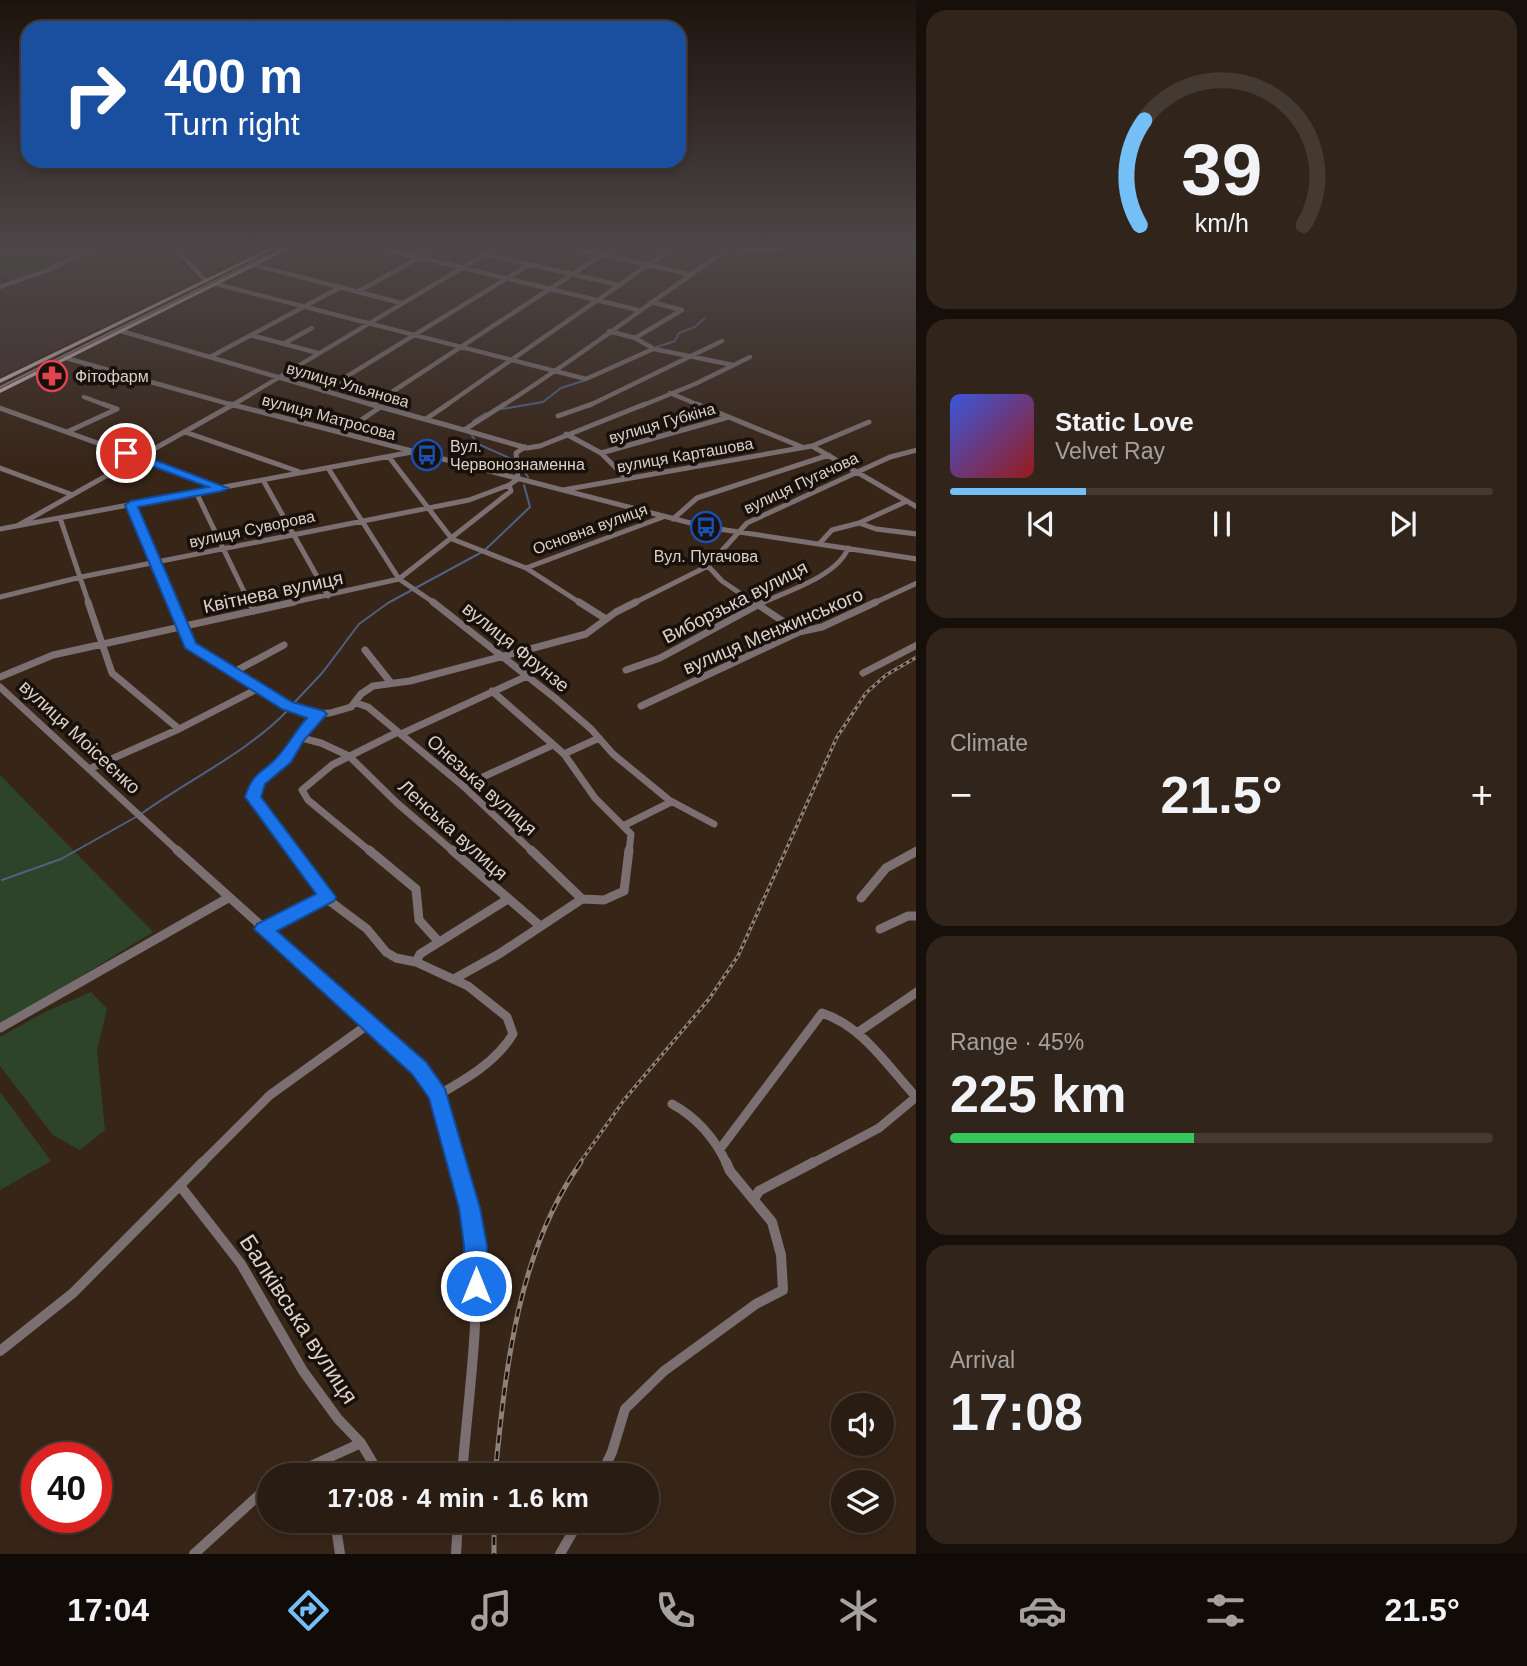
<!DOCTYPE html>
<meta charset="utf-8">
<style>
:root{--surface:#291c12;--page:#31251b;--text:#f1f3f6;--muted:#a5a19f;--line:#453a32;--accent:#74c0f6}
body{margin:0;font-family:Helvetica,sans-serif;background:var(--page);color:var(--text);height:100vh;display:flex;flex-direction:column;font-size:26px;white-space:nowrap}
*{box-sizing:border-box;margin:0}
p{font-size:23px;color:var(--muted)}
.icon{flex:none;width:38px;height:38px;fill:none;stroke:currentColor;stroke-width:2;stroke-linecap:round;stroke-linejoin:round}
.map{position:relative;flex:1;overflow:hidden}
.side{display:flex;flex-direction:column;gap:10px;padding:10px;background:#170f0a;width:611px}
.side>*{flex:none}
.top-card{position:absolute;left:21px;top:21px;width:665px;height:147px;border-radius:21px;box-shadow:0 4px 10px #0003,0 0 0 2px var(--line);background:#1a4fa0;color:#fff;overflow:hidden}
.controls{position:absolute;left:831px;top:1393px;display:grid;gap:14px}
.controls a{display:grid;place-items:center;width:63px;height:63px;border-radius:50%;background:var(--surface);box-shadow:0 4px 10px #0003,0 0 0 2px var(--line);font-size:35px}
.speed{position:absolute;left:21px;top:1442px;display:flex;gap:14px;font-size:35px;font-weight:700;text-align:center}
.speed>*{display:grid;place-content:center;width:91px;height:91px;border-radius:50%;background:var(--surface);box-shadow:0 4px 10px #0003,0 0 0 2px var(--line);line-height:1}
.speed .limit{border:10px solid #d22;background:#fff;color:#111}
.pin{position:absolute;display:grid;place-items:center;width:60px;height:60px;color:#fff;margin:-30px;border:4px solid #fff;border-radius:50%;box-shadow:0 2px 7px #0007}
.me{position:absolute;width:77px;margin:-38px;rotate:0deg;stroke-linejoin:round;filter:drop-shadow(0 0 5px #0008)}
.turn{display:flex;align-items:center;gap:24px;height:147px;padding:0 28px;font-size:32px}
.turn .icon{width:91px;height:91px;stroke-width:2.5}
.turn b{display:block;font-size:49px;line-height:60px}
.big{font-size:52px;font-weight:600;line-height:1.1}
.side .card{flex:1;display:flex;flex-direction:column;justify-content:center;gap:10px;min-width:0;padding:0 24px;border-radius:21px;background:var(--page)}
.side .dial{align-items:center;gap:0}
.dial svg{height:182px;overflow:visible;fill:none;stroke:var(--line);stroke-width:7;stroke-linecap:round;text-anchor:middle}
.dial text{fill:var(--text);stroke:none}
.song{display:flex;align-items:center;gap:21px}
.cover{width:84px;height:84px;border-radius:10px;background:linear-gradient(135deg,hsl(230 70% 55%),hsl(0 70% 35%))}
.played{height:7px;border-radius:4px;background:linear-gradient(90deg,var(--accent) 25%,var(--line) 25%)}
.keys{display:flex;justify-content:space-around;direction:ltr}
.heat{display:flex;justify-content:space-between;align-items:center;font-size:38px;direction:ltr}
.charge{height:10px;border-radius:5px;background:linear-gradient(90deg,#34c759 45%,var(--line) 0)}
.trip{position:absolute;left:257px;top:1463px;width:402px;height:70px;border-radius:35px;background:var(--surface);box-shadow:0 4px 10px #0003,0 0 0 2px var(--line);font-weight:600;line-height:70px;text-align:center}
.dock{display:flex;height:112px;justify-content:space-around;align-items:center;background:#100b07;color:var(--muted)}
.dock .icon{width:49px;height:49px}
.dock .current{color:var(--accent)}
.dock b{font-size:32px;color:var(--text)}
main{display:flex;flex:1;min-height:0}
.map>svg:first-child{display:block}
.medical{fill:#3f2b29}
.green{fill:#2e442a}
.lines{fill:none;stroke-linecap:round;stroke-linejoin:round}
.stream{stroke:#4f6182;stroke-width:2}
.minor-far4{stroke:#7b6f71;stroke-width:4.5}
.minor-far3{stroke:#7b6f71;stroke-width:5}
.minor-far2{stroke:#7b6f71;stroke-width:7}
.minor-far1{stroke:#7b6f71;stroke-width:9}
.minor{stroke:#7b6f71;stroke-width:10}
.major{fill:#ceb4b8;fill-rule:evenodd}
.tram{stroke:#908177;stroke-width:2}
.rail-far1-casing{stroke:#908177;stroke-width:3.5}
.rail-casing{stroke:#908177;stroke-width:5}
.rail-far1{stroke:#18100a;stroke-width:2;stroke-dasharray:3.5;stroke-linecap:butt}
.rail{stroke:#18100a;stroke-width:2.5;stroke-dasharray:8;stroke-linecap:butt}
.route{fill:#1a73e8;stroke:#114b97;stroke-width:2}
.labels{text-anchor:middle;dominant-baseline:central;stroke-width:7;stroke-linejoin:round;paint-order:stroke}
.far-poi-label{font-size:16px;fill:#dcd0c8;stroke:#18100a;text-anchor:start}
.far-street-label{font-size:16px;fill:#dcd0c8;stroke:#18100a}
.street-label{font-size:19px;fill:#dcd0c8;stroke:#18100a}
.near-street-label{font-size:23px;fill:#dcd0c8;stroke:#18100a}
</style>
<main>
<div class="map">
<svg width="917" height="1554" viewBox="0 0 917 1554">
<rect width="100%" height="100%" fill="#372518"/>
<path class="medical" d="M 178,259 L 198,280 L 0,377 L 0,290 L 53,271 L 139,276 Z"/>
<path class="green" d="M 0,247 L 93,247 L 46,270 L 11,282 L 0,276 Z
M 0,775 L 153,932 L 0,1026 Z
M 91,992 L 107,1009 L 97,1050 L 105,1130 L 80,1150 L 53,1135 L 0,1066 L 0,1037 L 45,1012 Z
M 0,1092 L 51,1161 L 0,1190 Z"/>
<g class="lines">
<path class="stream" d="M 657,347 L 675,341 L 679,333 L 695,327 L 705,318
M 502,409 L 543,402 L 561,388 L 586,380
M 473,421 L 486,413
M 472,436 L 478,444 L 514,460
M 519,463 L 528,477
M 486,549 L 530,507 L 524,485
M 293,704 L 323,672 L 359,624 L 388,603 L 482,552
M 141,814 C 188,780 248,752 287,711
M 2,880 L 61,859 L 136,817"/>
<path class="minor-far4" d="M 174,247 L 206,281
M 376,247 L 638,310
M 570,247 L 692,275
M 738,247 L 757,250 L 784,247
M 485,254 L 619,285
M 254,265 L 401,303
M 216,284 L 586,379 L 653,349
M 0,287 L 48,270 L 97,247
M 359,291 L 438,247
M 651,302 L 682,310
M 121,331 L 376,406
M 609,331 L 635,338 L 654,349 L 733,365
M 251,335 L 318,353
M 635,338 L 682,310
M 283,344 L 312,328
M 210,357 L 339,288
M 66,358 L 236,406
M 323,391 L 530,264
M 670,393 L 701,406
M 84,397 L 108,406
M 372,405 L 614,247
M 231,406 L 497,247
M 445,406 L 674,247
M 502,406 C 581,356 654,299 731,247
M 588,406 L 722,341
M 641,406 L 695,384 L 750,357"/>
<path class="minor-far3" d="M 103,404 L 117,409
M 230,404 L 706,527 L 917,559
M 370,404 L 464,430 L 505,404
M 697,404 L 802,447
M 0,408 L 220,487
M 558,416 L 592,404
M 426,419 L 448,404
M 464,430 L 527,448 L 540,446 L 645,404
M 67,432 L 117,409
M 185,432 L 300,472
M 342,433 L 379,408
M 566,434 L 601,453 L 626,478
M 812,446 L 917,507
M 601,453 L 729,417
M 389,457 L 452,539 L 526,568 L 582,604
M 0,468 L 73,495
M 328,468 L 399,579 L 436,604
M 263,480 L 328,596
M 563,490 L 812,446 L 869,422
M 196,492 L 250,604
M 131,505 L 173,604
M 60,518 L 89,604
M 673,519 L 697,498 L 829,455
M 859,523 L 876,529 L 917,534
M 17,526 L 234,404
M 0,529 L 412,452
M 819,544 L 832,530 L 859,523 L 905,502
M 708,566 L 722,581 L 756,604
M 526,568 L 663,517
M 0,597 L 81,577 L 469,500 L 509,485
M 286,604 L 399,579 L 511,491 L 509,485 L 518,479 L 516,453 L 525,447
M 632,604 L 708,566 L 747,523 L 890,457 L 917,450
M 759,604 C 785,592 838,576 848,548
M 872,604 L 917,583"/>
<path class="minor-far2" d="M 88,602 L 112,673 L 179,729
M 172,602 L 190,645 L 287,706 L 309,714 L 330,713 L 351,707 L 361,694 L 373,686 L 410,681 L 586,634 L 616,612 L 636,602
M 250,602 L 254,611
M 433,602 L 555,698 L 591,729 L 613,754 L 669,800 L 714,824
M 579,602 L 606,619
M 754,602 L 799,632
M 365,650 L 391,683
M 626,670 L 660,658 L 763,602
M 232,673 L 284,645
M 863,673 L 917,645
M 0,677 L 53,655 L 294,602
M 0,687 L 179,852
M 492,691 L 564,754 L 595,798 L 631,834 L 629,852
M 356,703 L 368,707 L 462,785 L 533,852
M 641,706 L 799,632 L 822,627 L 876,602
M 401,734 L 527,676
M 298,737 L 321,743 L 349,756 L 397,803 L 454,852
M 564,754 L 599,738
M 89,769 L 179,729 L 257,689
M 463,786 L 553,745
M 625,825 L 671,802
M 294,852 L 253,797 L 258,781 L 285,759 L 298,737 L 319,714
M 371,852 L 308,800 L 302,790 L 332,765 L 398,732"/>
<path class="minor-far1" d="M 177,850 L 419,1068 L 438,1095 L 458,1164
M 293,850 L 331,902 L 367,929 L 386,952 L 396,958 L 416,962 L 468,986 L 507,1017 L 513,1034 C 496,1062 466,1079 438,1095
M 369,850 L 416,889 L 419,920 L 439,942
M 452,850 L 539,925
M 531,850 L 582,899
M 861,898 L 886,868 L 917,851
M 582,899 L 604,900 L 624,891 L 629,850
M 263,929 L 327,897
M 880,929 L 908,916 L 917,916
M 416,962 L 420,954 L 508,899
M 454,979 L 499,954 L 582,899
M 0,1028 L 228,898
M 857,1033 L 917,992
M 672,1104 C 696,1117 715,1139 727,1164
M 720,1149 L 822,1013 C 864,1027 888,1067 917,1098
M 201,1164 L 270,1095 L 370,1023
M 811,1164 L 879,1128 L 915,1098"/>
<path class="minor" d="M 458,1162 C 465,1190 473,1217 475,1246 C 480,1322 468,1399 462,1475
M 181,1187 L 241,1264 L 303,1371 L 338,1419 L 361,1443 L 380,1475
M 754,1199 L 759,1191 L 814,1162
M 0,1351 L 73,1293 L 203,1162
M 291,1475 L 361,1443
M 601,1475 L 612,1452 L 625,1409 L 664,1371 L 756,1304 L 783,1290 L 781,1255 L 772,1222 L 730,1171 L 726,1162
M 194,1554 L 270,1485
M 340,1554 L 336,1527 L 348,1521
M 456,1554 L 458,1521
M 560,1554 L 579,1521"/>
<path class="major" d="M 272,247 L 278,247 L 0,383 L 0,379 Z
M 287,247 L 293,247 L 0,393 L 0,389 Z"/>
<path class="tram" d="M 721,247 L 760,252 L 807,247
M 0,387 L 284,247"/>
<g class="rail-far1-casing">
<path id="rail-far1" d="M 579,1164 L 624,1100 L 709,999 L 738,956 L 837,737 L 866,693 L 886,675 L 917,657"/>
</g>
<g class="rail-casing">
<path id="rail" d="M 495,1475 C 506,1367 517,1253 581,1162
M 494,1521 L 494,1554"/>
</g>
<use href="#rail-far1" class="rail-far1"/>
<use href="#rail" class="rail"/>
</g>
<linearGradient id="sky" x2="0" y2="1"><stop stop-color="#1e140d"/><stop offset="0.53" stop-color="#4d4648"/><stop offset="1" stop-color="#4d4648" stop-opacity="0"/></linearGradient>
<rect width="917" height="465" fill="url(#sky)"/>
<path class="route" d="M 126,449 L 228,488 L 222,491 L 138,507 L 196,643 L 292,702 L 324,711 L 327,714 L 304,740 L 291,762 L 265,784 L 261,797 L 336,897 L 334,901 L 277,931 L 426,1062 L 445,1089 L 480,1208 L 487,1245 L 487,1286 L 484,1293 L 476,1297 L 468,1293 L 464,1286 L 464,1245 L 459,1208 L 429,1098 L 412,1074 L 254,929 L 257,924 L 316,894 L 245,797 C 254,769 264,774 280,754 C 290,742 297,729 307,718 L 282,709 L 185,648 L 125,505 L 131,501 L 208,487 L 122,455 L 121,453 Z"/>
<defs>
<g id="pharmacy-ring" transform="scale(1.575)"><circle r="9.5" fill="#18100a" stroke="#e0444e" stroke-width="1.5"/><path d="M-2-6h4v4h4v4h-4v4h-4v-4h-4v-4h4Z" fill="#e0444e"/></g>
<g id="bus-ring" transform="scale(1.575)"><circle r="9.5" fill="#18100a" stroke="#1a4fb4" stroke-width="1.5"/><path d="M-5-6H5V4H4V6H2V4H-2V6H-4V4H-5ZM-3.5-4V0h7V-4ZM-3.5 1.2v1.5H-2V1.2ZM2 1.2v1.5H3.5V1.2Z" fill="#1a4fb4"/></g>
</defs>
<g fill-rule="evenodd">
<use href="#pharmacy-ring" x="52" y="376"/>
<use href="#bus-ring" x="427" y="455"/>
<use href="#bus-ring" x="706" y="527"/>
</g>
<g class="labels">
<g class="far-poi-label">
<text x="75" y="376">Фітофарм</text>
<text x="450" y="446">Вул.<tspan x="450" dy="18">Червонознаменна</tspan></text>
<text x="706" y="556" text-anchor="middle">Вул. Пугачова</text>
</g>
<g class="far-street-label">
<text transform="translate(348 385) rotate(16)">вулиця Ульянова</text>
<text transform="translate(329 417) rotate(15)">вулиця Матросова</text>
<text transform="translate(662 423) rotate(-16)">вулиця Губкіна</text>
<text transform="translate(685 455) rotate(-10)">вулиця Карташова</text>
<text transform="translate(801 483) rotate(-25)">вулиця Пугачова</text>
<text transform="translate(252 529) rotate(-12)">вулиця Суворова</text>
<text transform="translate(590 529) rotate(-20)">Основна вулиця</text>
</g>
<g class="street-label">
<text transform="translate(273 592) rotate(-12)">Квітнева вулиця</text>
<text transform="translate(735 602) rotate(-27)">Виборзька вулиця</text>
<text transform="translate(773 631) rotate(-23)">вулиця Менжинського</text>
<text transform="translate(516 647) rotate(39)">вулиця Фрунзе</text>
<text transform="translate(80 737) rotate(43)">вулиця Моісеєнко</text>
<text transform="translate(482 785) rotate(42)">Онезька вулиця</text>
<text transform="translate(453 830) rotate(42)">Ленська вулиця</text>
</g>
<g class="near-street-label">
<text transform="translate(299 1319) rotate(57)">Балківська вулиця</text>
</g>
</g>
</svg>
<div class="controls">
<a><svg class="icon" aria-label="sound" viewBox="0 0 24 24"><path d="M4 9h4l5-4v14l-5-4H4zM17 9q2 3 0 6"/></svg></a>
<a><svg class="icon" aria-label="layers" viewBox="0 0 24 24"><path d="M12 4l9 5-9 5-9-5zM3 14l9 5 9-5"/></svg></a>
</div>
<div class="speed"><div class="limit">40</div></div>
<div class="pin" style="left:126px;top:453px;background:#d93025"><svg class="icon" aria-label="arrive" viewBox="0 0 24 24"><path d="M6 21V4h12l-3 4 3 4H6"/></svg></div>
<svg class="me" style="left:476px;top:1286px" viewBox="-20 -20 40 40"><circle r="17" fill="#1a73e8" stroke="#fff" stroke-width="3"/><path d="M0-11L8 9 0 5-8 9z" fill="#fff"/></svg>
<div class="trip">17:08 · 4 min · 1.6 km</div>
<div class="top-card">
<div class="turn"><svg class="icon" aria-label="right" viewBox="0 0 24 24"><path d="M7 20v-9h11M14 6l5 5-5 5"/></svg><div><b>400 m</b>Turn right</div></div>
</div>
</div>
<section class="side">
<div class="card dial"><svg viewBox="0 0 100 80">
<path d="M14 69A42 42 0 1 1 86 69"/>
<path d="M14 69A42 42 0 0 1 16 23" stroke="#74c0f6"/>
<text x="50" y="56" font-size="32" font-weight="700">39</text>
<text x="50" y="72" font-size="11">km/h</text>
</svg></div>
<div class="card">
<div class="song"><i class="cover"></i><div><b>Static Love</b><p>Velvet Ray</p></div></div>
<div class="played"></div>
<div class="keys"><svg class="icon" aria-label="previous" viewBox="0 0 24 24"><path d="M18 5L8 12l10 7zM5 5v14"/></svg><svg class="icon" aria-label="pause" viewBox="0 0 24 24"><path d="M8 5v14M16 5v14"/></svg><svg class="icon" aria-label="next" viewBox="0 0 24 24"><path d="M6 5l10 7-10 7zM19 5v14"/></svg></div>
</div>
<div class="card"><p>Climate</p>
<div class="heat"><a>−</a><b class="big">21.5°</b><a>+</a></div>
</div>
<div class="card"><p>Range · 45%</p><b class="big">225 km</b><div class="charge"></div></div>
<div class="card"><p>Arrival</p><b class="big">17:08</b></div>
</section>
</main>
<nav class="dock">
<b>17:04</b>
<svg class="icon current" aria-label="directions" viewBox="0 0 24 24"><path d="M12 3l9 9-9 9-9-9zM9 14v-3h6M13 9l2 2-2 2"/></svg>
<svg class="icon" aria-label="music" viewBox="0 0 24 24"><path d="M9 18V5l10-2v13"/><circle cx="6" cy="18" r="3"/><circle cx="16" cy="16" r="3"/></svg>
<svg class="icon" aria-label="phone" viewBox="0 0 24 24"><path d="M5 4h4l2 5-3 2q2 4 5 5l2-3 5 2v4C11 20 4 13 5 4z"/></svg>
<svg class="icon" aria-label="climate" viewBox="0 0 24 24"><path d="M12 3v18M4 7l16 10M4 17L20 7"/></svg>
<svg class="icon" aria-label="car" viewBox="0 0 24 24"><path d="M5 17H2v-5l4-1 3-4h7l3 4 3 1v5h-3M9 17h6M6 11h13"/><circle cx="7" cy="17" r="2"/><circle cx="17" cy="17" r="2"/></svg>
<svg class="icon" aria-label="filters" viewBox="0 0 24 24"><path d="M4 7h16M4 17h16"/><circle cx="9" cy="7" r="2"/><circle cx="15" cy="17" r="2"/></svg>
<b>21.5°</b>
</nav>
